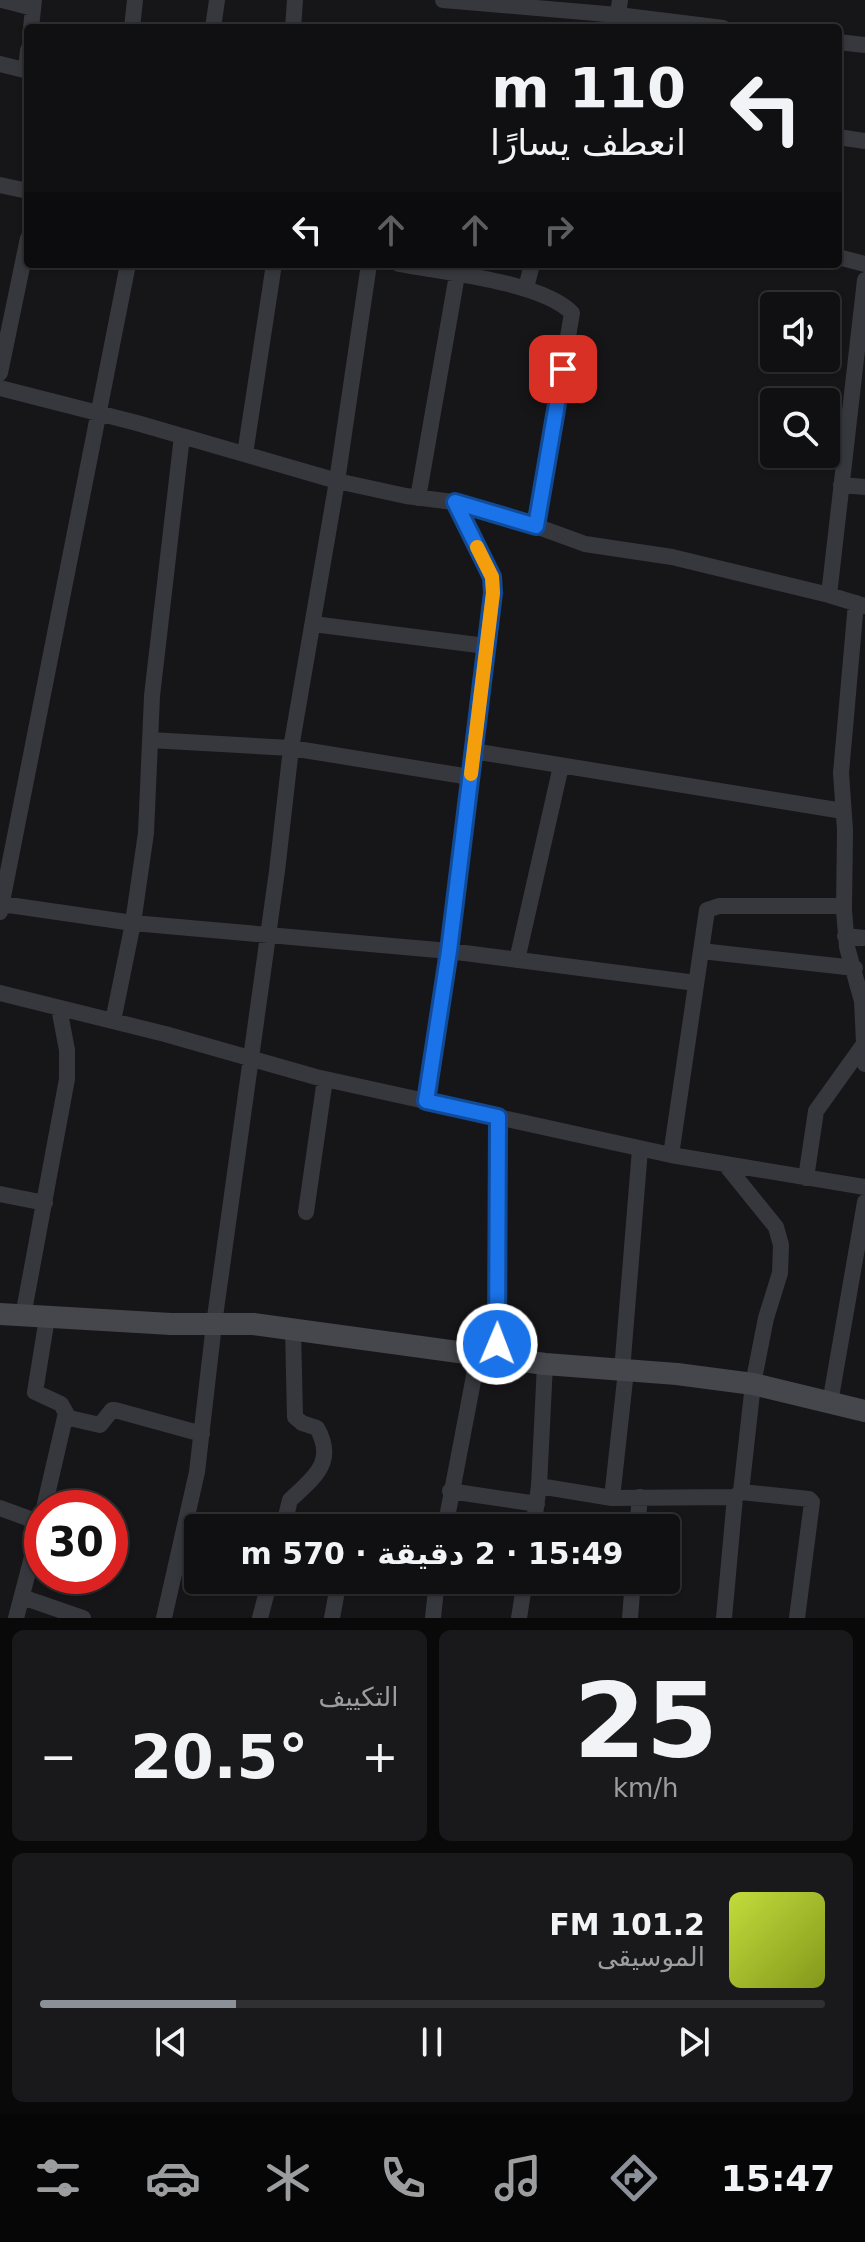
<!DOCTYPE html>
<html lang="ar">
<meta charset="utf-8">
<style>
:root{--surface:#101012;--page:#19191b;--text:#f1f3f6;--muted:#9c9d9f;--line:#303032;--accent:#8c9099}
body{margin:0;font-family:"DejaVu Sans",Cairo,sans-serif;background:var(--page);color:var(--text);direction:rtl;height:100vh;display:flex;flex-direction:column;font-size:30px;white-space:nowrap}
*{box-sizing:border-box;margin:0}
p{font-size:26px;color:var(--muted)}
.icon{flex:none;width:44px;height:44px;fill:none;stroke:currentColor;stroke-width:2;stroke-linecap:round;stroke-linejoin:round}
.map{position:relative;height:1618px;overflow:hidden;direction:ltr}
.details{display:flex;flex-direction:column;gap:12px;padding:12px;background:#09090a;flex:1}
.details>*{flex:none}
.top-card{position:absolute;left:24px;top:24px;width:818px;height:244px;border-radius:8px;box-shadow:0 2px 6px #0004,0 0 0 2px var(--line);direction:rtl;background:#101012;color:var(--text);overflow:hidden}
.tools{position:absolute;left:760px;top:292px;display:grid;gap:16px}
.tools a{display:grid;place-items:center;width:80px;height:80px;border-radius:8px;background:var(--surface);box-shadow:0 2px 6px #0004,0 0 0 2px var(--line);font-size:40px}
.speed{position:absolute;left:24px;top:1490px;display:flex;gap:16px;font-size:40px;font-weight:700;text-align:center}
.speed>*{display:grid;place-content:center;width:104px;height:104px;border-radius:50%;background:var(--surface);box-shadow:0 2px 6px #0004,0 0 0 2px var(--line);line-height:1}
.speed .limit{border:12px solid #d22;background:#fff;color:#111}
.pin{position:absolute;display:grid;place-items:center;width:68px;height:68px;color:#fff;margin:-34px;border-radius:16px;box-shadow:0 4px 12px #0006}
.me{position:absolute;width:88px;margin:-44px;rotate:1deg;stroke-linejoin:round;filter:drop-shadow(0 0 6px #0008)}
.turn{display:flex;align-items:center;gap:28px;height:168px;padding:0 24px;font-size:36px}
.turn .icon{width:104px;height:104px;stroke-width:2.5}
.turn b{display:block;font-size:56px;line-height:68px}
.lanes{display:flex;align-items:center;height:76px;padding:0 24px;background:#0003;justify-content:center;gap:40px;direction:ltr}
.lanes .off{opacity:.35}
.big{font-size:60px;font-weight:700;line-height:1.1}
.details .tile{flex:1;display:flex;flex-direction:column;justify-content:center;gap:12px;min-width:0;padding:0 28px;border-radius:12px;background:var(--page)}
.details .dial{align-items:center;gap:0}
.dial b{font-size:104px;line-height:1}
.song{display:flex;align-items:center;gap:24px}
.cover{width:96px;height:96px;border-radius:12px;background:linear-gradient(135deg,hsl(70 70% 55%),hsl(70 70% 35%))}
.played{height:8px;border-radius:4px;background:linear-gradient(90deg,var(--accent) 25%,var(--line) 25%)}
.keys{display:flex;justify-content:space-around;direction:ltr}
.heat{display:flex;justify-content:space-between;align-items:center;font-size:44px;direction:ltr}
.details .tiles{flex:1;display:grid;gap:12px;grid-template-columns:1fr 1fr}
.tile:last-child{grid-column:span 2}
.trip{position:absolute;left:184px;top:1514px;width:496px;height:80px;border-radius:8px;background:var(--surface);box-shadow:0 2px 6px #0004,0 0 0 2px var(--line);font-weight:700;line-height:80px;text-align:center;direction:rtl}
.dock{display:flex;height:128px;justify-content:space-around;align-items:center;background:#060607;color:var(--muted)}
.dock .icon{width:56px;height:56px}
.dock .current{color:var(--accent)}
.dock b{font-size:36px;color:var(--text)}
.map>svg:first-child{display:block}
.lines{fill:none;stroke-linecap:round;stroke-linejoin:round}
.street{stroke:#37383d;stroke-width:16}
.secondary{stroke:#45474d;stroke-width:22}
.route-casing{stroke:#114b97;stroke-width:20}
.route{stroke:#1a73e8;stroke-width:14}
.slow{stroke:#f59e0b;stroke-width:14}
</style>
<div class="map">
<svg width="865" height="1618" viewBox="0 0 865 1618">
<rect width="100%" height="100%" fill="#161618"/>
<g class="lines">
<path class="street" d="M 2,0 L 33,8
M 443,0 L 618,15 L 723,28
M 31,28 L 34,0
M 132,28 L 135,0
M 213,28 L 217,0
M 293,28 L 295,0
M 616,28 L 620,0
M 838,42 L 865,45
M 0,64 L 28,71
M 26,70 L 28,50
M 838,137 L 865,141
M 0,185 L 28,191
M 838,257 L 865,264
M 399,264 C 442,272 542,282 572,313 L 536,526
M 526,288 L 532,264
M 0,373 L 28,238
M 0,388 L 137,423 L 337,481 L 406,496 L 461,503 L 511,517 L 585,544 L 672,557 L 829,595 L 865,606
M 245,454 L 274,264
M 841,485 L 865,487
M 418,498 L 457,275
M 829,595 L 865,280
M 856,603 L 841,773 L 845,830 L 844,910 L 847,947 L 862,1001 L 865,1064
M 313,624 L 486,646
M 150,740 L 291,748 L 470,777
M 473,751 L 843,811
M 2,904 L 133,923 L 449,951 L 696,983
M 0,912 L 128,264
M 845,936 L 865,938
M 701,951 L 855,968
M 517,960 L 561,766
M 0,993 L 165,1034 L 316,1077 L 671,1155 L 865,1187
M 113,1021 L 133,923 L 146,833 L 152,696 L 182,436
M 426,1101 L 449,951 L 493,593 L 492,577 L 455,502
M 671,1155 L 707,910 L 719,906 L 844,906
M 806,1178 L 816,1111 L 864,1044
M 0,1194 L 45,1203
M 306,1212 L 325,1079
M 23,1316 L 67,1079 L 67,1050 L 59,1008
M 495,1357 L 498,1316 L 498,1117
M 622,1371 L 640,1149
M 830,1403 L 865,1202
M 65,1417 L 100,1425 L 112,1410 L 115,1410 L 202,1434
M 539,1486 L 612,1498 L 735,1497
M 450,1491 L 537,1504
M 741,1492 L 809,1499 L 812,1502 L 797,1618
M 612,1498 L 626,1371
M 0,1508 L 41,1523
M 44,1508 L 66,1413 L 61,1404 L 35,1392 L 47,1318
M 286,1518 L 320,1528
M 283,1528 L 290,1500 C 312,1479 337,1463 317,1428 L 302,1423 L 295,1417 L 293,1329
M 445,1528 L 478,1355
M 533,1528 L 539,1486 L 545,1364
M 637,1528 L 640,1497
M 22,1597 L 83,1618
M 16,1618 L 42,1519
M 164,1618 L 197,1472 L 214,1324 L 277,871 L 291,748 L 337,481 L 369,264
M 260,1618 L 270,1580
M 332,1618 L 339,1580
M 433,1618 L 437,1580
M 519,1618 L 525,1580
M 630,1618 L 633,1580
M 724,1618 L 735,1497 L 741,1492 L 753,1384 L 766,1318 L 780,1273 L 781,1245 L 776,1227 L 725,1164"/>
<path class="secondary" d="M 0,1314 L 171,1324 L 253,1324 L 545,1364 L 677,1374 L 753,1384 L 865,1411"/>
</g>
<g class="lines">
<g class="route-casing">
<path id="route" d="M 497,1344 L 498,1117 L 426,1101 L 449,951 L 493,593 L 492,577 L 455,502 L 536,526 L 563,369"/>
</g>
<use href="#route" class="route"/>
<path class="slow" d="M 471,774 L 493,593 L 492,577 L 477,547"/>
</g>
</svg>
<div class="tools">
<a><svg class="icon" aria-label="sound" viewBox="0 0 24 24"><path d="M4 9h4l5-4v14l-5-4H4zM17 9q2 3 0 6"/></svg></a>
<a><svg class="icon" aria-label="search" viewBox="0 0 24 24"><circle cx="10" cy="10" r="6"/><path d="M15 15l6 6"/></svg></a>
</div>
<div class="speed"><div class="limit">30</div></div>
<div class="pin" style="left:563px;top:369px;background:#d93025"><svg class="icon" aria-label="arrive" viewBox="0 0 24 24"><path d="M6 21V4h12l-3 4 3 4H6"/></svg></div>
<svg class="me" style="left:497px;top:1344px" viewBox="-20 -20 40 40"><circle r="17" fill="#1a73e8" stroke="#fff" stroke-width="3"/><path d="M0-11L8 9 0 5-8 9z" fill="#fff"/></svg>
<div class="trip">15:49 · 2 دقيقة · 570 m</div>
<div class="top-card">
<div class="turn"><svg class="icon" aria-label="left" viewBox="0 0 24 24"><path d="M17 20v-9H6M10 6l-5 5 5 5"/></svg><div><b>110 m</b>انعطف يسارًا</div></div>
<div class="lanes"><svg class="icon" aria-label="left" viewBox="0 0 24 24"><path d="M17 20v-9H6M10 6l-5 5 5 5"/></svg><svg class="icon off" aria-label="ahead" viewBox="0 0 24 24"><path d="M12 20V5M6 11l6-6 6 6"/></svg><svg class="icon off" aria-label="ahead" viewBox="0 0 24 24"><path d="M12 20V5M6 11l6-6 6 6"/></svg><svg class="icon off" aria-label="right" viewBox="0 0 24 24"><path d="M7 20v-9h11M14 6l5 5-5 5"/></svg></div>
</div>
</div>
<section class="details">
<div class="tiles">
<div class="tile dial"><b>25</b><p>km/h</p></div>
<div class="tile"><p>التكييف</p>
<div class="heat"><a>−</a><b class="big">20.5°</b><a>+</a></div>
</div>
<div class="tile">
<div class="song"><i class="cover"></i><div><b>101.2 FM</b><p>الموسيقى</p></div></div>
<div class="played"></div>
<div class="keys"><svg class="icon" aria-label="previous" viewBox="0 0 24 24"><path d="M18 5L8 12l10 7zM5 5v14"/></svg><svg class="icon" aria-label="pause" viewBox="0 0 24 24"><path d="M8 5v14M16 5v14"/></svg><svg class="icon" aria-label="next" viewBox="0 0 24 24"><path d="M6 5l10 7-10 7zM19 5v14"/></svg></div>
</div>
</div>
</section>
<nav class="dock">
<b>15:47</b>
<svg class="icon current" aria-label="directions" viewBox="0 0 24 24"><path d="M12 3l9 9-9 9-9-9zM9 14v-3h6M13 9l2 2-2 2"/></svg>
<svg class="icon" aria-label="music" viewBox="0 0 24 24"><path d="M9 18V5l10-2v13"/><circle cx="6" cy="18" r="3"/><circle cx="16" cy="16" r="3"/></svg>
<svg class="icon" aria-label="phone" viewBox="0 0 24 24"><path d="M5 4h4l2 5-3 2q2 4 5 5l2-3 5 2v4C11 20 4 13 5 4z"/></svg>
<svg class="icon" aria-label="climate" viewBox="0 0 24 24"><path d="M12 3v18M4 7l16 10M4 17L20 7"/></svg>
<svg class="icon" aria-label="car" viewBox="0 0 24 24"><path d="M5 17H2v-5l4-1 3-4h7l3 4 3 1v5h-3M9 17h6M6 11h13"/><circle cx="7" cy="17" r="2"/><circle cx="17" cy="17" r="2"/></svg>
<svg class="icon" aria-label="filters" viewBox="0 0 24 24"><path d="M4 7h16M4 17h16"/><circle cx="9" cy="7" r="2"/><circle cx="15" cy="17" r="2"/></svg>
</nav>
